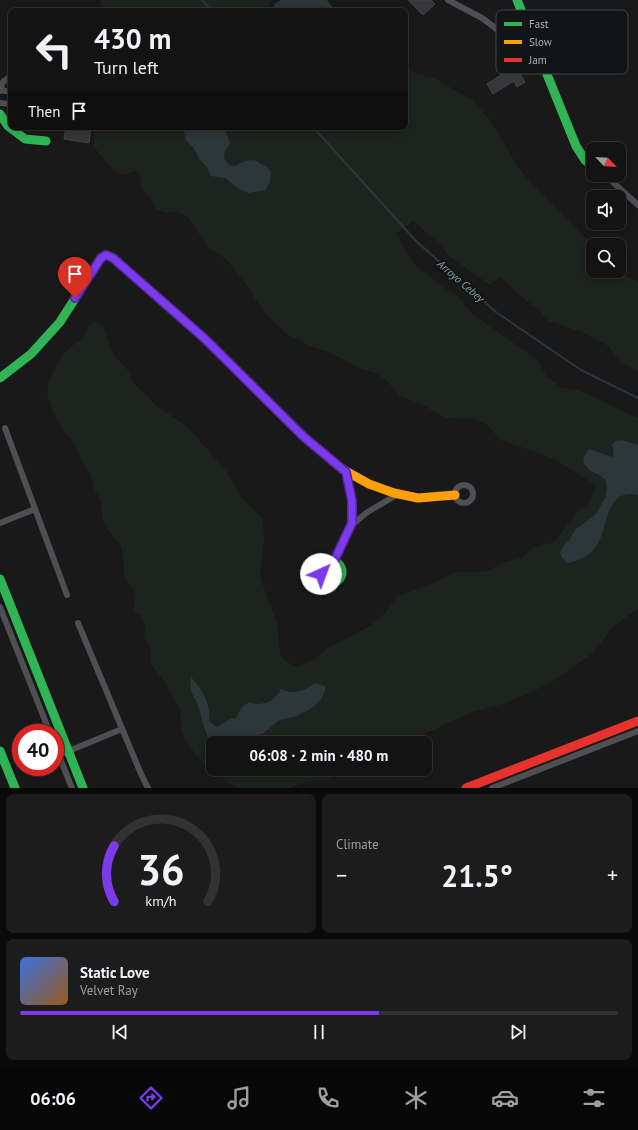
<!DOCTYPE html>
<meta charset="utf-8">
<style>
:root{--surface:#131313;--page:#1c1c1c;--text:#f1f3f6;--muted:#9d9ea0;--line:#323233;--accent:#7c3aed}
body{margin:0;font-family:"PT Sans",sans-serif;background:var(--page);color:var(--text);height:100vh;display:flex;flex-direction:column;font-size:15px;white-space:nowrap}
*{box-sizing:border-box;margin:0}
p{font-size:13px;color:var(--muted)}
.icon{flex:none;width:22px;height:22px;fill:none;stroke:currentColor;stroke-width:2;stroke-linecap:round;stroke-linejoin:round}
.map{position:relative;height:788px;overflow:hidden}
.side{display:flex;flex-direction:column;gap:6px;padding:6px;background:#0a0a0a;flex:1}
.side>*{flex:none}
.banner{position:absolute;left:8px;top:8px;width:400px;height:122px;border-radius:8px;box-shadow:0 2px 10px #0003,0 0 0 1px var(--line);background:#131313;color:var(--text);overflow:hidden}
.needle{width:26px;rotate:115deg}
.fabs{position:absolute;left:586px;top:142px;display:grid;gap:8px}
.fabs a{display:grid;place-items:center;width:40px;height:40px;border-radius:8px;background:var(--surface);box-shadow:0 2px 10px #0003,0 0 0 1px var(--line);font-size:20px}
.speed{position:absolute;left:12px;top:724px;display:flex;gap:8px;font-size:20px;font-weight:700;text-align:center}
.speed>*{display:grid;place-content:center;width:52px;height:52px;border-radius:50%;background:var(--surface);box-shadow:0 2px 10px #0003,0 0 0 1px var(--line);line-height:1}
.speed .limit{border:6px solid #d22;background:#fff;color:#111}
.pin{position:absolute;display:grid;place-items:center;width:34px;height:34px;color:#fff;margin:-41px -17px;border-radius:50% 50% 50% 0;rotate:-45deg;box-shadow:0 0 4px #0007}
.pin .icon{rotate:45deg}
.me{position:absolute;width:44px;margin:-22px;rotate:43deg;stroke-linejoin:round;filter:drop-shadow(0 0 3px #0008)}
.turn{display:flex;align-items:center;gap:14px;height:84px;padding:0 20px;font-size:18px}
.turn .icon{width:52px;height:52px;stroke-width:2.5}
.turn b{display:block;font-size:28px;line-height:34px}
.then{display:flex;align-items:center;height:38px;padding:0 20px;background:#0003;gap:8px;font-size:15px}
.big{font-size:30px;font-weight:600;line-height:1.1}
.side .tile{flex:1;display:flex;flex-direction:column;justify-content:center;gap:6px;min-width:0;padding:0 14px;border-radius:8px;background:var(--page)}
.side .dial{align-items:center;gap:0}
.dial svg{height:104px;overflow:visible;fill:none;stroke:var(--line);stroke-width:7;stroke-linecap:round;text-anchor:middle}
.dial text{fill:var(--text);stroke:none}
.song{display:flex;align-items:center;gap:12px}
.cover{width:48px;height:48px;border-radius:6px;background:linear-gradient(135deg,hsl(220 70% 55%),hsl(30 70% 35%))}
.played{height:4px;border-radius:2px;background:linear-gradient(90deg,var(--accent) 60%,var(--line) 60%)}
.keys{display:flex;justify-content:space-around;direction:ltr}
.heat{display:flex;justify-content:space-between;align-items:center;font-size:22px;direction:ltr}
.side .tiles{flex:1;display:grid;gap:6px;grid-template-columns:1fr 1fr}
.tile:last-child{grid-column:span 2}
.trip{position:absolute;left:206px;top:736px;width:226px;height:40px;border-radius:8px;background:var(--surface);box-shadow:0 2px 10px #0003,0 0 0 1px var(--line);font-weight:600;line-height:40px;text-align:center}
.tabs{display:flex;height:64px;justify-content:space-around;align-items:center;background:#080808;color:var(--muted)}
.tabs .icon{width:28px;height:28px}
.tabs .active{color:var(--accent)}
.tabs b{font-size:18px;color:var(--text)}
.map>svg:first-child{display:block}
.green{fill:#1d231e}
.water{fill:#2d363b}
.lines{fill:none;stroke-linecap:round;stroke-linejoin:round}
.stream{stroke:#2d363b;stroke-width:2}
.building{fill:#373739;stroke:#414345}
.street{stroke:#4d4f52;stroke-width:6}
.fast{stroke:#30b455;stroke-width:9}
.slow{stroke:#ff9f0a;stroke-width:9}
.jam{stroke:#e5322d;stroke-width:9}
.route-casing{stroke:#51269a;stroke-width:10}
.route{stroke:#7c3aed;stroke-width:7}
.labels{text-anchor:middle;dominant-baseline:central;stroke-width:4;stroke-linejoin:round;paint-order:stroke}
.water-label{font-size:11px;font-style:italic;fill:#84a2b3;stroke:#131415}
.key{fill:#131415;stroke:#414347;stroke-width:1}
.key-label{font-size:11px;fill:#abb1ba}
</style>
<div class="map">
<svg width="638" height="788" viewBox="0 0 638 788">
<rect width="100%" height="100%" fill="#191919"/>
<path class="green" d="M 101,0 L 272,0 L 265,11 L 100,11 Z
M 405,67 L 417,74 L 434,78 L 471,99 L 490,120 L 509,151 L 517,166 L 532,184 L 588,240 L 593,249 L 593,271 L 617,271 L 638,282 L 638,371 L 627,365 L 618,358 L 608,346 L 582,332 L 546,320 L 540,311 L 519,295 L 501,277 L 490,285 L 450,257 L 439,243 L 413,221 L 396,234 L 414,264 L 443,287 L 458,296 L 472,314 L 538,360 L 546,376 L 561,387 L 578,390 L 638,418 L 638,609 L 615,625 L 593,653 L 549,684 L 509,702 L 469,713 L 406,743 L 213,743 L 213,769 L 200,760 L 184,739 L 181,729 L 180,709 L 161,677 L 151,665 L 151,649 L 145,640 L 144,635 L 145,625 L 141,616 L 133,610 L 136,593 L 124,576 L 123,556 L 121,546 L 104,525 L 100,500 L 93,486 L 91,475 L 80,458 L 74,443 L 61,428 L 54,414 L 47,394 L 49,381 L 58,361 L 69,348 L 82,339 L 89,325 L 94,321 L 103,325 L 111,350 L 117,359 L 127,369 L 134,384 L 148,396 L 154,404 L 188,427 L 226,471 L 243,499 L 261,516 L 263,521 L 264,541 L 260,577 L 277,623 L 280,654 L 283,659 L 296,667 L 316,659 L 327,648 L 370,626 L 385,613 L 398,596 L 431,584 L 454,572 L 488,571 L 501,563 L 521,558 L 533,548 L 554,542 L 576,514 L 590,501 L 596,486 L 591,482 L 556,460 L 542,454 L 500,440 L 488,425 L 475,419 L 447,418 L 434,412 L 426,406 L 398,395 L 388,382 L 376,373 L 358,368 L 332,353 L 313,347 L 288,335 L 265,314 L 248,287 L 227,260 L 208,247 L 187,216 L 179,212 L 165,213 L 156,209 L 148,195 L 141,189 C 141,181 142,176 135,171 L 123,175 L 113,171 L 94,147 L 95,127 L 405,127 Z
M 213,769 L 344,769 L 329,780 L 306,782 L 290,788 L 239,788 L 228,783 Z"/>
<path class="water" d="M 281,0 L 327,0 L 335,11 L 273,11 L 275,4 Z
M 181,127 L 222,127 L 227,134 L 230,144 L 225,151 L 224,158 C 234,175 239,159 252,160 C 255,160 258,162 261,164 C 266,166 268,167 271,172 L 270,182 L 265,190 L 248,193 L 238,188 L 225,178 L 211,176 L 206,166 L 200,160 L 195,150 L 186,140 L 184,132 Z
M 622,440 L 638,445 L 638,495 C 605,487 608,529 597,545 C 591,555 579,561 568,563 L 562,558 L 560,553 L 564,545 L 570,539 L 576,529 L 596,514 L 606,496 L 607,487 L 606,481 L 601,476 L 589,470 L 584,464 L 583,458 L 589,449 L 612,457 L 614,454 L 612,445 L 615,441 Z
M 191,677 C 203,690 211,704 209,721 L 217,727 L 230,719 L 236,718 C 239,712 242,705 248,703 C 252,702 254,704 257,704 C 268,704 277,698 281,689 C 293,695 305,691 315,683 L 325,686 L 325,691 L 320,701 L 312,708 L 297,716 L 280,720 L 262,734 L 245,737 L 237,743 L 213,744 C 205,734 203,724 200,712 C 197,697 188,696 191,677 Z"/>
<g class="lines">
<path class="stream" d="M 202,0 L 212,11
M 313,127 L 416,241 L 496,312 L 581,370 L 638,398"/>
</g>
<path class="building" d="M 408,0 L 431,0 L 435,4 L 423,15 Z
M 515,66 L 525,82 L 517,87 L 514,81 L 493,94 L 487,84 Z
M 66,127 L 91,127 L 89,143 L 64,139 Z"/>
<g class="lines">
<path class="street" d="M 448,0 L 482,18 L 494,27 L 545,73
M 0,90 L 11,92
M 0,91 L 3,82 L 11,76
M 0,103 L 11,104
M 605,175 L 638,205
M 5,428 L 67,595
M455 494a9 9 0 1 1 18 0a9 9 0 1 1-18 0Z
M 0,523 L 35,509
M 350,527 L 366,513 L 398,494
M 334,561 L 352,523 L 353,501 L 346,472
M 0,607 L 50,733
M 78,623 L 141,774 L 148,788
M 55,746 L 72,788
M 59,755 L 122,729
M 492,788 L 638,731"/>
<path class="fast" d="M 517,0 L 576,146 L 585,160 L 593,167
M 0,114 L 8,126 L 25,139 L 46,141
M 0,378 L 31,354 L 60,322 L 101,258 L 106,255 L 113,258 L 207,341
M320 572a11 11 0 1 1 22 0a11 11 0 1 1-22 0Z
M 0,579 L 83,788
M 0,751 L 15,788"/>
<path class="slow" d="M 207,341 L 304,437 L 342,469 L 369,484 L 394,493 L 418,498 L 455,495"/>
<path class="jam" d="M 466,788 L 638,721"/>
</g>
<g class="lines">
<g class="route-casing">
<path id="route" d="M 75,298 L 101,258 L 106,255 L 113,258 L 204,338 L 304,437 L 346,472 L 352,501 L 352,523 L 334,561 L 324,564 L 321,570 L 321,574"/>
</g>
<use href="#route" class="route"/>
</g>
<g class="labels">
<g class="water-label">
<text transform="translate(461 281) rotate(41)">Arroyo Cebey</text>
</g>
</g>
<rect x="496" y="10" width="132" height="64" rx="6" class="key"/>
<rect x="504" y="22" width="18" height="4" fill="#30b455"/>
<rect x="504" y="40" width="18" height="4" fill="#ff9f0a"/>
<rect x="504" y="58" width="18" height="4" fill="#e5322d"/>
<g class="key-label">
<text x="529" y="28">Fast</text>
<text x="529" y="46">Slow</text>
<text x="529" y="64">Jam</text>
</g>
</svg>
<div class="fabs">
<a><svg class="needle" viewBox="-14 -14 28 28"><path d="M0-13l5 13h-10z" fill="#e53935"/><path d="M0 13l5-13h-10z" fill="#9d9ea0"/></svg></a>
<a><svg class="icon" aria-label="sound" viewBox="0 0 24 24"><path d="M4 9h4l5-4v14l-5-4H4zM17 9q2 3 0 6"/></svg></a>
<a><svg class="icon" aria-label="search" viewBox="0 0 24 24"><circle cx="10" cy="10" r="6"/><path d="M15 15l6 6"/></svg></a>
</div>
<div class="speed"><div class="limit">40</div></div>
<div class="pin" style="left:75px;top:298px;background:#d93025"><svg class="icon" aria-label="arrive" viewBox="0 0 24 24"><path d="M6 21V4h12l-3 4 3 4H6"/></svg></div>
<svg class="me" style="left:321px;top:574px" viewBox="-20 -20 40 40"><circle r="19" fill="#fff"/><path d="M0-13L10 11 0 6-10 11z" fill="#7c3aed"/></svg>
<div class="trip">06:08 · 2 min · 480 m</div>
<div class="banner">
<div class="turn"><svg class="icon" aria-label="left" viewBox="0 0 24 24"><path d="M17 20v-9H6M10 6l-5 5 5 5"/></svg><div><b>430 m</b>Turn left</div></div>
<div class="then">Then<svg class="icon" aria-label="arrive" viewBox="0 0 24 24"><path d="M6 21V4h12l-3 4 3 4H6"/></svg></div>
</div>
</div>
<section class="side">
<div class="tiles">
<div class="tile dial"><svg viewBox="0 0 100 80">
<path d="M14 69A42 42 0 1 1 86 69"/>
<path d="M14 69A42 42 0 0 1 14 26" stroke="#7c3aed"/>
<text x="50" y="56" font-size="32" font-weight="700">36</text>
<text x="50" y="72" font-size="11">km/h</text>
</svg></div>
<div class="tile"><p>Climate</p>
<div class="heat"><a>−</a><b class="big">21.5°</b><a>+</a></div>
</div>
<div class="tile">
<div class="song"><i class="cover"></i><div><b>Static Love</b><p>Velvet Ray</p></div></div>
<div class="played"></div>
<div class="keys"><svg class="icon" aria-label="previous" viewBox="0 0 24 24"><path d="M18 5L8 12l10 7zM5 5v14"/></svg><svg class="icon" aria-label="pause" viewBox="0 0 24 24"><path d="M8 5v14M16 5v14"/></svg><svg class="icon" aria-label="next" viewBox="0 0 24 24"><path d="M6 5l10 7-10 7zM19 5v14"/></svg></div>
</div>
</div>
</section>
<nav class="tabs">
<b>06:06</b>
<svg class="icon active" aria-label="directions" viewBox="0 0 24 24"><path d="M12 3l9 9-9 9-9-9zM9 14v-3h6M13 9l2 2-2 2"/></svg>
<svg class="icon" aria-label="music" viewBox="0 0 24 24"><path d="M9 18V5l10-2v13"/><circle cx="6" cy="18" r="3"/><circle cx="16" cy="16" r="3"/></svg>
<svg class="icon" aria-label="phone" viewBox="0 0 24 24"><path d="M5 4h4l2 5-3 2q2 4 5 5l2-3 5 2v4C11 20 4 13 5 4z"/></svg>
<svg class="icon" aria-label="climate" viewBox="0 0 24 24"><path d="M12 3v18M4 7l16 10M4 17L20 7"/></svg>
<svg class="icon" aria-label="car" viewBox="0 0 24 24"><path d="M5 17H2v-5l4-1 3-4h7l3 4 3 1v5h-3M9 17h6M6 11h13"/><circle cx="7" cy="17" r="2"/><circle cx="17" cy="17" r="2"/></svg>
<svg class="icon" aria-label="filters" viewBox="0 0 24 24"><path d="M4 7h16M4 17h16"/><circle cx="9" cy="7" r="2"/><circle cx="15" cy="17" r="2"/></svg>
</nav>
